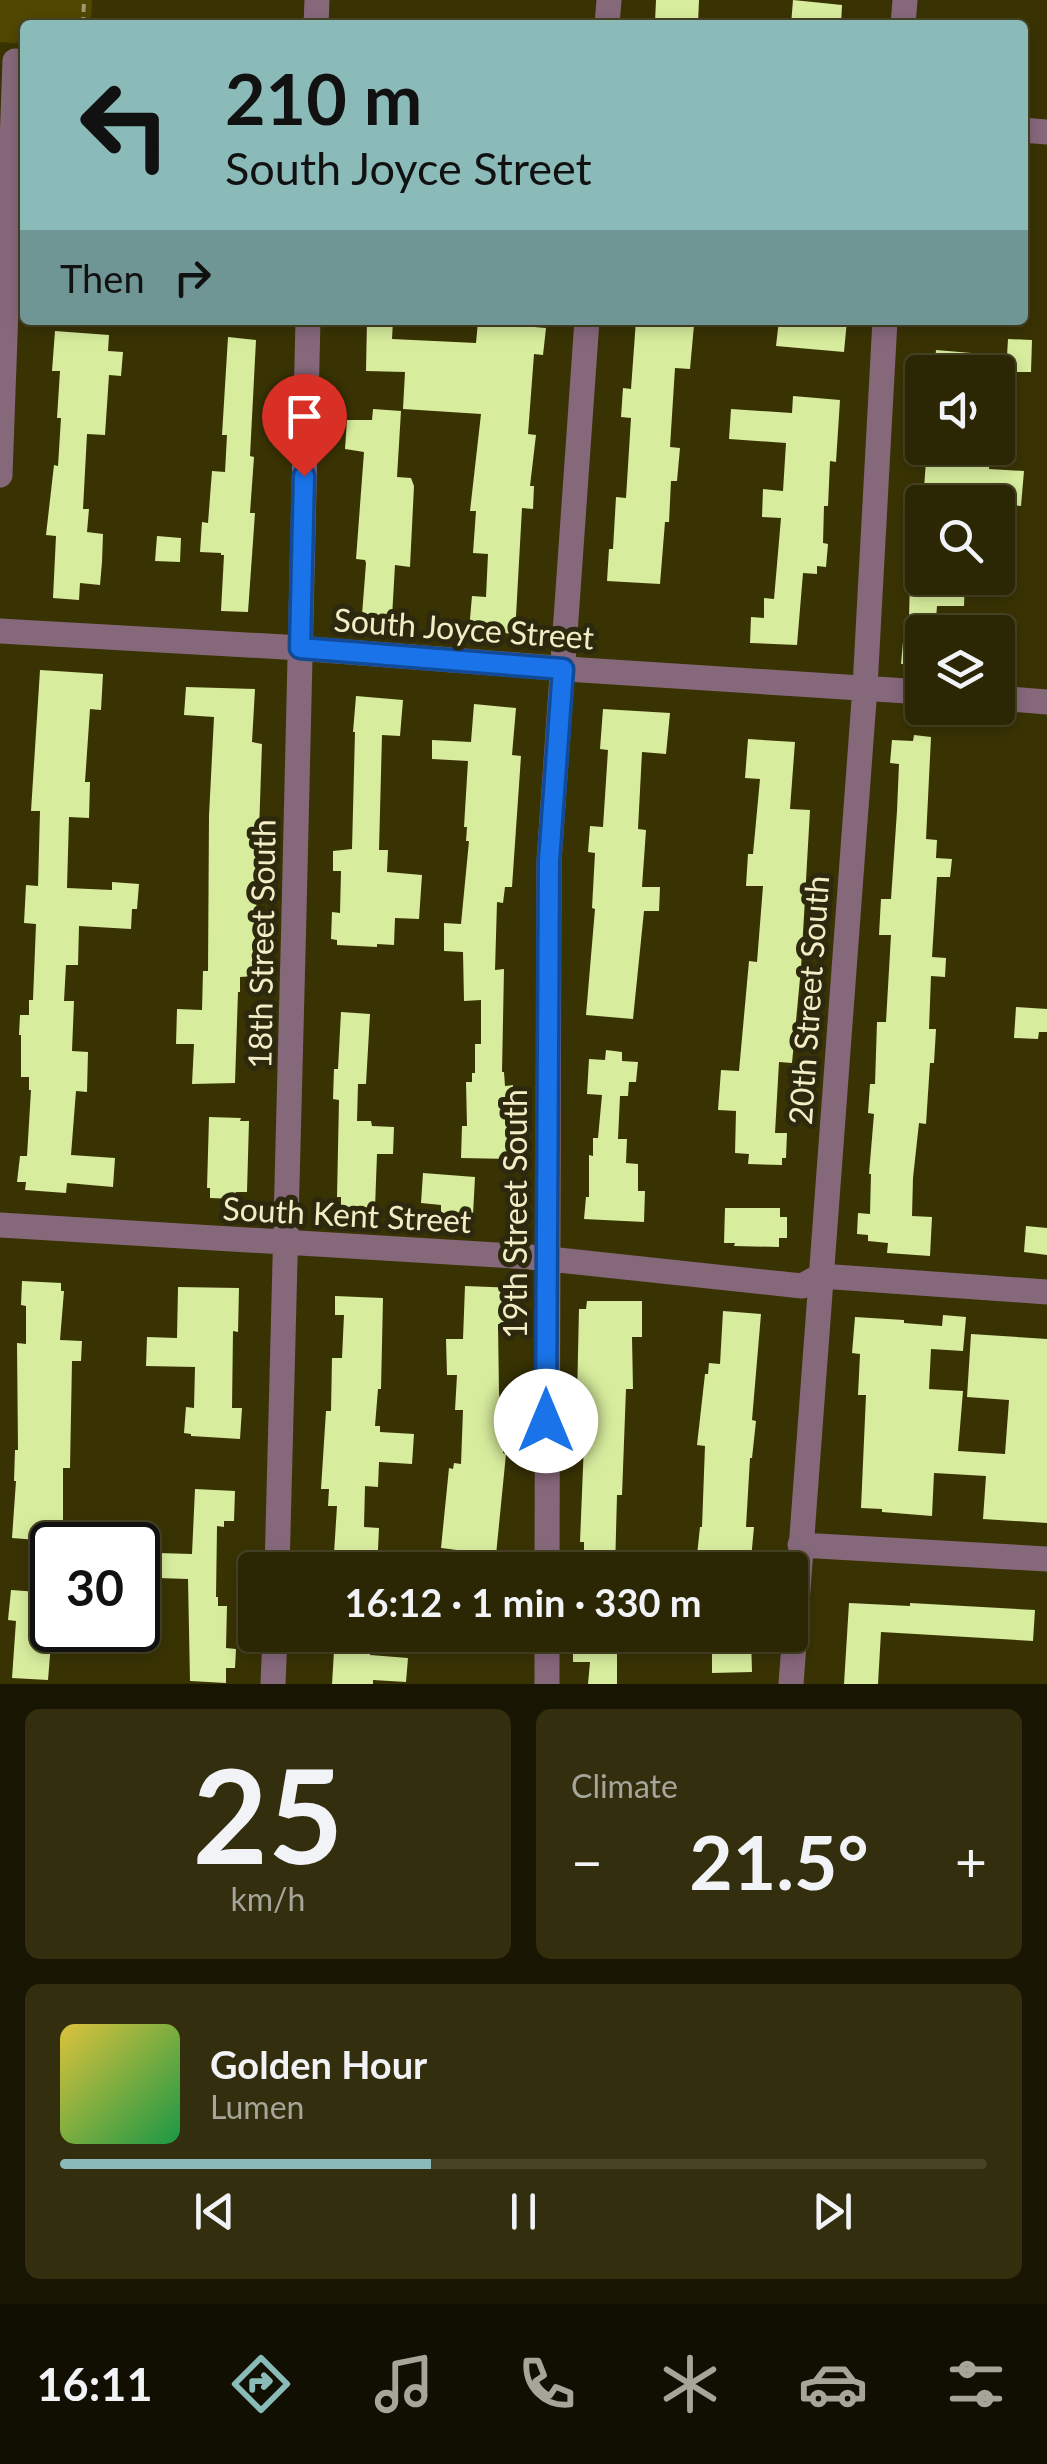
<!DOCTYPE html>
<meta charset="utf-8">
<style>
:root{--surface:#2b2603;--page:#332e0d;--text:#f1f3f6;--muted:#a6a59a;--line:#474325;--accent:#8bbbb9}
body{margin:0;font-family:Lato,sans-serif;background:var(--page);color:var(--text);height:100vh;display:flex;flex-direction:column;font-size:38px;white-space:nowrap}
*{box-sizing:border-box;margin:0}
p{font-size:32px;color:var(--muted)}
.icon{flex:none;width:55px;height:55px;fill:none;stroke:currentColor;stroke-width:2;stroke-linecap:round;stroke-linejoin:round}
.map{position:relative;height:1684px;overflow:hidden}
.details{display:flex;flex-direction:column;gap:25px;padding:25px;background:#181502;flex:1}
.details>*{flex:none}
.hud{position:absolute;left:20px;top:20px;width:1008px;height:305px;border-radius:10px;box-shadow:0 5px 15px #0003,0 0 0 2px var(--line);background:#8bbbb9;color:#111;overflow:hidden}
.buttons{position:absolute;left:905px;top:355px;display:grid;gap:20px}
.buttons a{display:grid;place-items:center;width:110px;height:110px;border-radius:10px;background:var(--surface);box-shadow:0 5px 15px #0003,0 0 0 2px var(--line);font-size:50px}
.speed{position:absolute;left:30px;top:1522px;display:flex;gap:20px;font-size:50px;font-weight:700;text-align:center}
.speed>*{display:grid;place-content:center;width:130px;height:130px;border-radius:50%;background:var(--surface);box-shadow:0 5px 15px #0003,0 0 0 2px var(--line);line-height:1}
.speed .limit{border:5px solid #111;border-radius:15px;background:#fff;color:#111}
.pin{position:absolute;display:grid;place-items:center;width:85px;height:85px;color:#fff;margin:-102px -42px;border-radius:50% 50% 50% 0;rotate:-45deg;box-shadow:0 0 10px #0007}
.pin .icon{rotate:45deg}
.me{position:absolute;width:110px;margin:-55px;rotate:0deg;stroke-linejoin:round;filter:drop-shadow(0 0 8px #0008)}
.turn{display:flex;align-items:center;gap:35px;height:210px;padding:0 40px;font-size:45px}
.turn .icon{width:130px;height:130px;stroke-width:2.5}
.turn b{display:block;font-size:70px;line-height:85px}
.then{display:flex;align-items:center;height:95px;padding:0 40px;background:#0003;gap:20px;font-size:38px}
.big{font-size:75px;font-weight:700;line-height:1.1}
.details .tile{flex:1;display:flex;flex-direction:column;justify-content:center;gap:15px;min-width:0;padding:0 35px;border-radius:15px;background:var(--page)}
.details .dial{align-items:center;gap:0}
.dial b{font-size:130px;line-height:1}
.song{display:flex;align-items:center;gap:30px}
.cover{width:120px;height:120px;border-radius:15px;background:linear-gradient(135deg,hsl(50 70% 55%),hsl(140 70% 35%))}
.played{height:10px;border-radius:5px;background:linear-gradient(90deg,var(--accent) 40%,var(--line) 40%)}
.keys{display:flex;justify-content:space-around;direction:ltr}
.heat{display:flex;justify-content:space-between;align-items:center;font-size:55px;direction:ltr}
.details .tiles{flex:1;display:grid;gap:25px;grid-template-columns:1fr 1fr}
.tile:last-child{grid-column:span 2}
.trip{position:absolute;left:238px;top:1552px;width:570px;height:100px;border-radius:10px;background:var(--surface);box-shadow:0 5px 15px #0003,0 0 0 2px var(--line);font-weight:700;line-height:100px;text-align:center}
.tab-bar{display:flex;height:160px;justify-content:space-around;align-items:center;background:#110f01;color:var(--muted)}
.tab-bar .icon{width:70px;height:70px}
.tab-bar .active{color:var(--accent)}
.tab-bar b{font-size:45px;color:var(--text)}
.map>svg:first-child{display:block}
.green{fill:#504702}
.building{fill:#d7ec9d}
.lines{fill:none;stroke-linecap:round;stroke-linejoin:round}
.path{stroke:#9f996e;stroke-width:4;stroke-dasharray:8 5;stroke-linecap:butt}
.minor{stroke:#86687b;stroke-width:25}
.route-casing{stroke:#114b97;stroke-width:25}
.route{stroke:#1a73e8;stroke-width:18}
.labels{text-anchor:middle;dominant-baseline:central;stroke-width:10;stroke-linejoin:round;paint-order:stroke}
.street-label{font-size:32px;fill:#f3edc6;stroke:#2d290f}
</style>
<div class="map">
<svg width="1047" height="1684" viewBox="0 0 1047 1684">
<rect width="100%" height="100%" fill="#393304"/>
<path class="green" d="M 0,0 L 92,0 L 91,25 L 25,25 L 25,44 L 0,42 Z"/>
<path class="building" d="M 656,0 L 699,0 L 698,24 L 655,22 Z
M 793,0 L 842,5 L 841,25 L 791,25 Z
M 367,320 L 393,320 L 392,339 L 476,343 L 478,322 L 546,328 L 543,355 L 534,354 L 528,434 L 536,435 L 530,486 L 534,486 L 533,509 L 522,508 L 515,634 L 469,630 L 472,596 L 486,597 L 488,554 L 473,553 L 476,511 L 470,511 L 481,414 L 403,409 L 405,372 L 366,371 Z
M 636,320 L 694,325 L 690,369 L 675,368 L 670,447 L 680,448 L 677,481 L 671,481 L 669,522 L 665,522 L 660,584 L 607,581 L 609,549 L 613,549 L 616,497 L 626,498 L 631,418 L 621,417 L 623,388 L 631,389 Z
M 779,320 L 847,320 L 844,352 L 776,346 Z
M 55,331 L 109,335 L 108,351 L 123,352 L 121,376 L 109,375 L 105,435 L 87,434 L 83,509 L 89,509 L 87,532 L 103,534 L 102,562 L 100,585 L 80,583 L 79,600 L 53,598 L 56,536 L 46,535 L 54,465 L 58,466 L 61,418 L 57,418 L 60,371 L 52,371 Z
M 228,337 L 256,340 L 250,456 L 254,457 L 250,513 L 255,513 L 248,612 L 221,611 L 224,555 L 221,555 L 221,553 L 200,552 L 202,522 L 208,523 L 212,471 L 225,472 L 227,435 L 222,435 Z
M 1008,339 L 1032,340 L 1031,372 L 934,372 L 936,350 L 1007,356 Z
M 793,396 L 840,400 L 836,462 L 830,461 L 828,506 L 824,506 L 823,543 L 828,544 L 826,567 L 817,566 L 817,574 L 803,573 L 797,645 L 750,643 L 751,617 L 764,618 L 764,598 L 774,599 L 781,518 L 762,517 L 763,489 L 783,491 L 786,443 L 729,439 L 731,409 L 792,413 Z
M 373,409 L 401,411 L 397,477 L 411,478 L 414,486 L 410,567 L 395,565 L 392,617 L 362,615 L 366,563 L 365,560 L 356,559 L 364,452 L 345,449 L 347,420 L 372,420 Z
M 927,448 L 991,448 L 989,469 L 1024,471 L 1021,506 L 998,504 L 997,492 L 924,488 Z
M 157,536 L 181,538 L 180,562 L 155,561 Z
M 910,578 L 965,578 L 964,606 L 937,606 L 935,632 L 922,632 L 922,665 L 901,664 L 905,619 L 909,619 Z
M 40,670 L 103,674 L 101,710 L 90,709 L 85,782 L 90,782 L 89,818 L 69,817 L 67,888 L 112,890 L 112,882 L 139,884 L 137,909 L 132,909 L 131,929 L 79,926 L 78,965 L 66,965 L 64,1001 L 74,1001 L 72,1051 L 88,1052 L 87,1092 L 76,1091 L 71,1155 L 115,1158 L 113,1187 L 67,1183 L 66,1193 L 25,1190 L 26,1182 L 17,1182 L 20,1156 L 27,1156 L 31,1090 L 29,1090 L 29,1077 L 21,1077 L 21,1035 L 19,1035 L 20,1015 L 29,1015 L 29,1000 L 33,1000 L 36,924 L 24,923 L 26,885 L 38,886 L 40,811 L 31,811 Z
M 186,687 L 255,689 L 252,742 L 262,744 L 254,976 L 240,977 L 240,992 L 238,992 L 235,1083 L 192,1084 L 194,1044 L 176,1044 L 177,1009 L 202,1010 L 203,971 L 208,971 L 209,816 L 214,717 L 184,715 Z
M 356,696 L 403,700 L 400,736 L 382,735 L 379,850 L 388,850 L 387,872 L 422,875 L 419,919 L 395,918 L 394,945 L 377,944 L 377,947 L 337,945 L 337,940 L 331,939 L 332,912 L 340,913 L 341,871 L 333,871 L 333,851 L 352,849 L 355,732 L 353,732 Z
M 474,704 L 516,708 L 512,755 L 521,756 L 512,887 L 505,887 L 503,903 L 497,902 L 495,970 L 504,969 L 502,1072 L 504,1072 L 505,1086 L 513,1085 L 511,1159 L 461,1158 L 462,1126 L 467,1126 L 466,1082 L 472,1082 L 472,1073 L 475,1073 L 475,1044 L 481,1044 L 481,1000 L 464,1001 L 463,952 L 444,951 L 444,923 L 461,924 L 469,841 L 466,841 L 467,827 L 464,827 L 468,761 L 432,759 L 432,740 L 471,742 Z
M 603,709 L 670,713 L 666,754 L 642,752 L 638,829 L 646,830 L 642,887 L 660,887 L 659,911 L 644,911 L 633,1019 L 586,1015 L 595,909 L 592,908 L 595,853 L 588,852 L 590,826 L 603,827 L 608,750 L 600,749 Z
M 914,735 L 931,737 L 926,839 L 937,840 L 936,858 L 952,859 L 950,877 L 937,877 L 932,957 L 946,958 L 945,977 L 931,976 L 929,1029 L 936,1029 L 934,1063 L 930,1063 L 926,1124 L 919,1123 L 913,1178 L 912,1216 L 932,1217 L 930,1256 L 887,1253 L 888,1243 L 868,1241 L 868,1235 L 857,1234 L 858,1213 L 870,1214 L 871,1174 L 869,1174 L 874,1114 L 868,1113 L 870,1084 L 875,1084 L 877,1022 L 886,1022 L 891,935 L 879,935 L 881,899 L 891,899 L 897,811 L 899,764 L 890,763 L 892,740 L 913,741 Z
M 748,739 L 795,742 L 790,809 L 810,810 L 801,968 L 792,1063 L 779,1062 L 775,1133 L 787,1133 L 786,1158 L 782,1158 L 782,1165 L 748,1164 L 749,1154 L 735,1153 L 736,1111 L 718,1110 L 721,1070 L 739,1071 L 749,961 L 757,962 L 763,886 L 746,886 L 748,854 L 753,854 L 760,779 L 745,778 Z
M 1016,1007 L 1047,1009 L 1047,1032 L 1039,1032 L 1038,1039 L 1014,1038 Z
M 341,1012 L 370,1014 L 366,1084 L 358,1084 L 357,1121 L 371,1121 L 372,1126 L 394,1127 L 393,1154 L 377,1154 L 375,1208 L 341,1207 L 341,1197 L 337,1197 L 339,1100 L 333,1099 L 334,1069 L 338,1069 Z
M 606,1050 L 622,1052 L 622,1061 L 638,1062 L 636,1082 L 629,1082 L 628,1096 L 620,1096 L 618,1139 L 627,1139 L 626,1163 L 638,1164 L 638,1191 L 645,1191 L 644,1222 L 584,1219 L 586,1197 L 589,1197 L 589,1155 L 593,1156 L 593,1138 L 598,1138 L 602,1095 L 587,1094 L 589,1059 L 605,1060 Z
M 209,1117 L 241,1118 L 240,1121 L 249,1121 L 247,1192 L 236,1192 L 236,1199 L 210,1198 L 210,1188 L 207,1188 Z
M 423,1173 L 475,1177 L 473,1215 L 441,1213 L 441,1205 L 421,1203 Z
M 725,1208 L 780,1208 L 780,1217 L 787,1217 L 787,1238 L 779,1238 L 779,1247 L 734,1246 L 735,1243 L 724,1243 Z
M 1026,1226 L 1047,1228 L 1047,1255 L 1024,1252 Z
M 22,1281 L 61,1283 L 61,1291 L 64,1291 L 60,1340 L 82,1341 L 81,1361 L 72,1361 L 70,1468 L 63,1468 L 63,1542 L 12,1538 L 16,1481 L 14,1481 L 15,1450 L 18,1450 L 17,1343 L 26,1344 L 26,1306 L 21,1305 Z
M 465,1286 L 518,1288 L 517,1324 L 498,1324 L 499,1393 L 500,1403 L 505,1403 L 503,1453 L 506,1454 L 496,1555 L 441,1548 L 449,1468 L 453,1469 L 454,1463 L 461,1464 L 463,1410 L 455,1410 L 457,1375 L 447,1375 L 446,1339 L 463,1339 Z
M 178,1287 L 239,1288 L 238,1332 L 233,1331 L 232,1408 L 242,1408 L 240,1439 L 191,1436 L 191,1434 L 184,1433 L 186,1407 L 194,1408 L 195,1367 L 146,1366 L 147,1337 L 177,1338 Z
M 335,1296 L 383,1298 L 381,1389 L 378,1389 L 375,1426 L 380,1426 L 380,1432 L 414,1434 L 412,1464 L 379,1462 L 378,1487 L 365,1486 L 364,1527 L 379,1528 L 377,1570 L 333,1569 L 337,1506 L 328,1506 L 329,1489 L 321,1489 L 326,1411 L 331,1411 L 332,1358 L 342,1358 L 344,1315 L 335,1315 Z
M 587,1301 L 642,1301 L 642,1337 L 632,1337 L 633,1389 L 626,1389 L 622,1495 L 617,1495 L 615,1570 L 584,1570 L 584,1542 L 580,1542 L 584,1443 L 576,1443 L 579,1309 L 586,1309 Z
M 723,1311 L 761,1314 L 752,1420 L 756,1421 L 752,1458 L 750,1458 L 746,1527 L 754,1527 L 750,1570 L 726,1570 L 727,1556 L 697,1555 L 700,1527 L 702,1527 L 705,1446 L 697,1445 L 705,1374 L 708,1374 L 709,1363 L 720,1364 Z
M 943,1315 L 966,1317 L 963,1351 L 931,1349 L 929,1389 L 963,1391 L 958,1451 L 1005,1454 L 1009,1400 L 967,1397 L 971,1334 L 1047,1339 L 1047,1523 L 983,1519 L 986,1476 L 934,1473 L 932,1516 L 882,1512 L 882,1509 L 861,1508 L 866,1395 L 858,1395 L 860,1354 L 852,1353 L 855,1317 L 904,1320 L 904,1323 L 942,1326 Z
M 195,1489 L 235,1491 L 234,1521 L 224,1521 L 224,1527 L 217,1526 L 216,1597 L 218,1597 L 218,1606 L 227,1606 L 226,1648 L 236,1649 L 235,1668 L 226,1668 L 226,1683 L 190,1681 L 188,1579 L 158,1578 L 158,1553 L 192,1554 Z
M 11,1590 L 52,1593 L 52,1631 L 48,1680 L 12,1678 L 16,1621 L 8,1620 Z
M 849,1603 L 910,1606 L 910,1603 L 1035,1610 L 1033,1641 L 881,1632 L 878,1684 L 844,1684 Z
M 335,1635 L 372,1635 L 370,1655 L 408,1658 L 406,1682 L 373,1680 L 373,1684 L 332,1684 Z
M 573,1635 L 617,1635 L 617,1684 L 588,1684 L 590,1662 L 573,1662 Z
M 751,1638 L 752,1672 L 712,1673 L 712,1639 Z"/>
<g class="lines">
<path class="path" d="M 83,25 L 84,0"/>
<path class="minor" d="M 316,25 L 317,0
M 607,25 L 609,0
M 903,25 L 905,0
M 1022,130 L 1047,132
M 0,475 L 15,61
M 0,631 L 284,647 L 582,670 L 922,692
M 998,698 L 1047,702
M 0,1225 L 530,1257 L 802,1286 L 820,1276 L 1047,1292
M 800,1545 L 1047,1559
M 277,1570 C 291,1153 296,737 308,320
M 547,1570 L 549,861 L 587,320
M 547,1635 L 547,1684
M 273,1684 L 275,1635
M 791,1684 L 865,687 L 885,320"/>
</g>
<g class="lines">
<g class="route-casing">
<path id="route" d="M 304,476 L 300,648 L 563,669 L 549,861 L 546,1421"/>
</g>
<use href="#route" class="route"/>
</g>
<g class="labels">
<g class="street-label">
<text transform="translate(464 628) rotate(4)">South Joyce Street</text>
<text transform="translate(261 944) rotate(-89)">18th Street South</text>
<text transform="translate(808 1000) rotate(-86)">20th Street South</text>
<text transform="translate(347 1214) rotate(3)">South Kent Street</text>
<text transform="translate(514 1214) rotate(-90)">19th Street South</text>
</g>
</g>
</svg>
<div class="buttons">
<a><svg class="icon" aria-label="sound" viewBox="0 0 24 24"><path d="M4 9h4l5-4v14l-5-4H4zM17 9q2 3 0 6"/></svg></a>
<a><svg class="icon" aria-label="search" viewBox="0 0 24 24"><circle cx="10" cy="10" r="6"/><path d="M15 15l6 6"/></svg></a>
<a><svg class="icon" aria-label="layers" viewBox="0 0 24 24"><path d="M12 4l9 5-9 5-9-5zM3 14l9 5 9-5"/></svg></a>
</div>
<div class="speed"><div class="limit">30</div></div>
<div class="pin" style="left:304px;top:476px;background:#d93025"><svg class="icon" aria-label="arrive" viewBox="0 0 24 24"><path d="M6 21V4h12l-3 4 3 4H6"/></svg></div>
<svg class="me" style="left:546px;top:1421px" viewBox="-20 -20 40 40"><circle r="19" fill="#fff"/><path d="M0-13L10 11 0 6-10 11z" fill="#1a73e8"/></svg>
<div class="trip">16:12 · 1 min · 330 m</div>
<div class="hud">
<div class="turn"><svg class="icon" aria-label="left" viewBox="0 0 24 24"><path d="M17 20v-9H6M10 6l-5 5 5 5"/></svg><div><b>210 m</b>South Joyce Street</div></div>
<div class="then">Then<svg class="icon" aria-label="right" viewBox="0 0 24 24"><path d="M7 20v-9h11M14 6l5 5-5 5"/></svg></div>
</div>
</div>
<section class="details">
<div class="tiles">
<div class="tile dial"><b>25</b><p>km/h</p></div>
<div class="tile"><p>Climate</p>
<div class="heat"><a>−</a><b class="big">21.5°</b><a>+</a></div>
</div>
<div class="tile">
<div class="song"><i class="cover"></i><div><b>Golden Hour</b><p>Lumen</p></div></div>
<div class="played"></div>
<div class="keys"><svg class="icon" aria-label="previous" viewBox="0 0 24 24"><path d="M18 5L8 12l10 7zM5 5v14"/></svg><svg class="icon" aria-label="pause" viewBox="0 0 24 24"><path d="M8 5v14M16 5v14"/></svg><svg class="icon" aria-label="next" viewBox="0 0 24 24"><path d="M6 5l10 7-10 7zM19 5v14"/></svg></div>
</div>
</div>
</section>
<nav class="tab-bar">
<b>16:11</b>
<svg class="icon active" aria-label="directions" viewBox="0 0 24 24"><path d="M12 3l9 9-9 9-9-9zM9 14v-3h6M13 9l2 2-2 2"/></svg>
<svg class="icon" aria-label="music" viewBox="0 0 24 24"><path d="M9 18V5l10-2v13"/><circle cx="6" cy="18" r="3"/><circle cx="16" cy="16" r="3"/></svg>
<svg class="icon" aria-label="phone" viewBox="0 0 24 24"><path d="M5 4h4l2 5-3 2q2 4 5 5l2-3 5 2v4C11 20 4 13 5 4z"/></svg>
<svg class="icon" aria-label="climate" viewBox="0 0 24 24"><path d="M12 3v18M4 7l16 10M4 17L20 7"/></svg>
<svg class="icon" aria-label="car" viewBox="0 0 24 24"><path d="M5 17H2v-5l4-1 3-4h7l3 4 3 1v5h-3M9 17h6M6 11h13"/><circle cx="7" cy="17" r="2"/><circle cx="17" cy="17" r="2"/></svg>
<svg class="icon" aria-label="filters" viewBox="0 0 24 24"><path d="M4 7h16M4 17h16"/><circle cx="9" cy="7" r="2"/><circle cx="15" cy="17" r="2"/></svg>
</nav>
